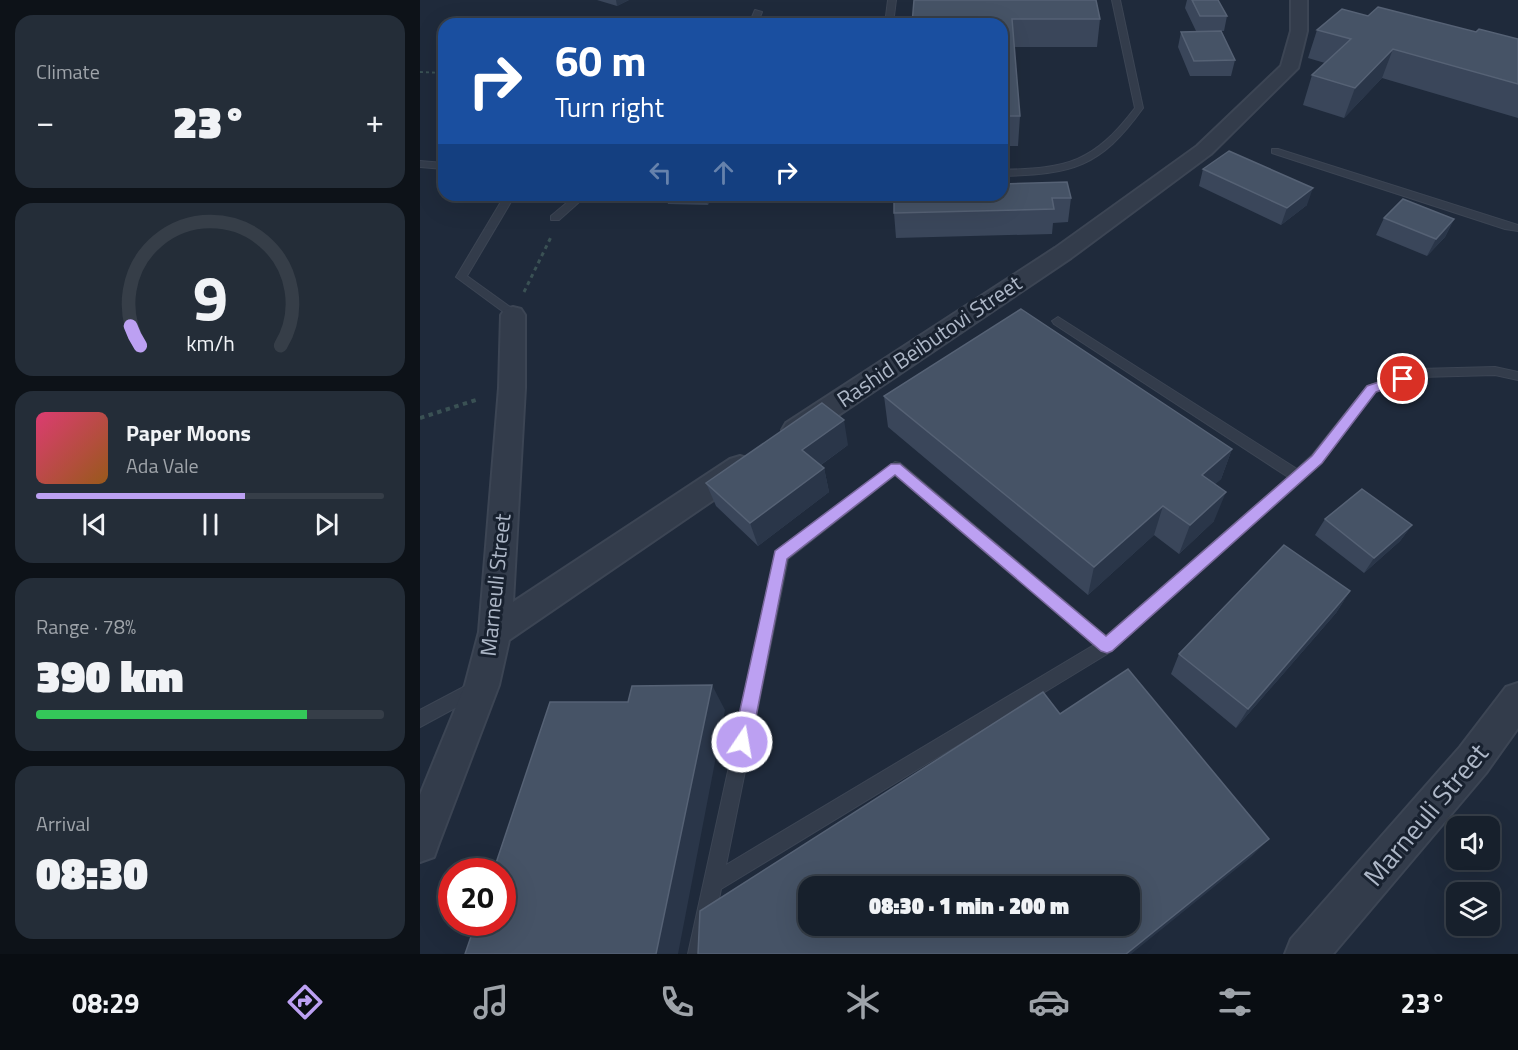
<!DOCTYPE html>
<meta charset="utf-8">
<style>
:root{--surface:#17202c;--page:#242d38;--text:#f1f3f6;--muted:#9ea3a9;--line:#363e48;--accent:#bca0f2}
body{margin:0;font-family:"Titillium Web",sans-serif;background:var(--page);color:var(--text);height:100vh;display:flex;flex-direction:column;font-size:22px;white-space:nowrap}
*{box-sizing:border-box;margin:0}
p{font-size:20px;color:var(--muted)}
.icon{flex:none;width:33px;height:33px;fill:none;stroke:currentColor;stroke-width:2;stroke-linecap:round;stroke-linejoin:round}
.map{position:relative;flex:1;overflow:hidden}
.drawer{display:flex;flex-direction:column;gap:15px;padding:15px;background:#0d1218;width:420px}
.drawer>*{flex:none}
.hud{position:absolute;left:18px;top:18px;width:570px;height:183px;border-radius:18px;box-shadow:0 6px 24px #0002,0 0 0 2px var(--line);background:#1a4fa0;color:#fff;overflow:hidden}
.tools{position:absolute;left:1026px;top:816px;display:grid;gap:12px}
.tools a{display:grid;place-items:center;width:54px;height:54px;border-radius:12px;background:var(--surface);box-shadow:0 6px 24px #0002,0 0 0 2px var(--line);font-size:30px}
.speed{position:absolute;left:18px;top:858px;display:flex;gap:12px;font-size:30px;font-weight:700;text-align:center}
.speed>*{display:grid;place-content:center;width:78px;height:78px;border-radius:50%;background:var(--surface);box-shadow:0 6px 24px #0002,0 0 0 2px var(--line);line-height:1}
.speed .limit{border:9px solid #d22;background:#fff;color:#111}
.pin{position:absolute;display:grid;place-items:center;width:51px;height:51px;color:#fff;margin:-26px;border:3px solid #fff;border-radius:50%;box-shadow:0 2px 6px #0007}
.me{position:absolute;width:66px;margin:-33px;rotate:12deg;stroke-linejoin:round;filter:drop-shadow(0 0 4px #0008)}
.turn{display:flex;align-items:center;gap:21px;height:126px;padding:0 18px;font-size:27px}
.turn .icon{width:78px;height:78px;stroke-width:2.5}
.turn b{display:block;font-size:42px;line-height:51px}
.lanes{display:flex;align-items:center;height:57px;padding:0 18px;background:#0003;justify-content:center;gap:30px;direction:ltr}
.lanes .off{opacity:.35}
.big{font-size:45px;font-weight:800;line-height:1.1}
.drawer .tile{flex:1;display:flex;flex-direction:column;justify-content:center;gap:9px;min-width:0;padding:0 21px;border-radius:18px;background:var(--page)}
.drawer .dial{align-items:center;gap:0}
.dial svg{height:156px;overflow:visible;fill:none;stroke:var(--line);stroke-width:7;stroke-linecap:round;text-anchor:middle}
.dial text{fill:var(--text);stroke:none}
.song{display:flex;align-items:center;gap:18px}
.cover{width:72px;height:72px;border-radius:9px;background:linear-gradient(135deg,hsl(340 70% 55%),hsl(30 70% 35%))}
.played{height:6px;border-radius:3px;background:linear-gradient(90deg,var(--accent) 60%,var(--line) 60%)}
.keys{display:flex;justify-content:space-around;direction:ltr}
.heat{display:flex;justify-content:space-between;align-items:center;font-size:33px;direction:ltr}
.charge{height:9px;border-radius:4px;background:linear-gradient(90deg,#34c759 78%,var(--line) 0)}
.trip{position:absolute;left:378px;top:876px;width:342px;height:60px;border-radius:18px;background:var(--surface);box-shadow:0 6px 24px #0002,0 0 0 2px var(--line);font-weight:800;line-height:60px;text-align:center}
.dock{display:flex;height:96px;justify-content:space-around;align-items:center;background:#090d12;color:var(--muted)}
.dock .icon{width:42px;height:42px}
.dock .active{color:var(--accent)}
.dock b{font-size:27px;color:var(--text)}
main{display:flex;flex:1;min-height:0}
.map>svg:first-child{display:block}
.lines{fill:none;stroke-linecap:round;stroke-linejoin:round}
.service-casing{stroke:#3c4554;stroke-width:2}
.minor-casing{stroke:#3c4554;stroke-width:4}
.path-far2{stroke:#3a5154;stroke-width:2;stroke-dasharray:3 3;stroke-linecap:butt}
.path-far1{stroke:#3a5154;stroke-width:3;stroke-dasharray:4 4;stroke-linecap:butt}
.path{stroke:#3a5154;stroke-width:4;stroke-dasharray:4.5 4.5;stroke-linecap:butt}
.service{fill:#333c4b;fill-rule:evenodd}
.minor{fill:#333c4b;fill-rule:evenodd}
.wall{fill:#3a465a}
.shaded-wall{fill:#2a3649}
.building{fill:#465366;stroke:#566275;stroke-width:1.5;fill-rule:evenodd}
.route{fill:#bca0f2;stroke:#7a689d;stroke-width:1.5}
.labels{text-anchor:middle;dominant-baseline:central;stroke-width:6;stroke-linejoin:round;paint-order:stroke}
.street-label{font-size:22px;fill:#adb7c7;stroke:#18212f}
.near-street-label{font-size:27px;fill:#adb7c7;stroke:#18212f}
</style>
<main>
<section class="drawer">
<div class="tile"><p>Climate</p>
<div class="heat"><a>−</a><b class="big">23°</b><a>+</a></div>
</div>
<div class="tile dial"><svg viewBox="0 0 100 80">
<path d="M14 69A42 42 0 1 1 86 69"/>
<path d="M14 69A42 42 0 0 1 9 59" stroke="#bca0f2"/>
<text x="50" y="56" font-size="32" font-weight="700">9</text>
<text x="50" y="72" font-size="11">km/h</text>
</svg></div>
<div class="tile">
<div class="song"><i class="cover"></i><div><b>Paper Moons</b><p>Ada Vale</p></div></div>
<div class="played"></div>
<div class="keys"><svg class="icon" aria-label="previous" viewBox="0 0 24 24"><path d="M18 5L8 12l10 7zM5 5v14"/></svg><svg class="icon" aria-label="pause" viewBox="0 0 24 24"><path d="M8 5v14M16 5v14"/></svg><svg class="icon" aria-label="next" viewBox="0 0 24 24"><path d="M6 5l10 7-10 7zM19 5v14"/></svg></div>
</div>
<div class="tile"><p>Range · 78%</p><b class="big">390 km</b><div class="charge"></div></div>
<div class="tile"><p>Arrival</p><b class="big">08:30</b></div>
</section>
<div class="map">
<svg width="1098" height="954" viewBox="0 0 1098 954">
<rect width="100%" height="100%" fill="#1f2a3b"/>
<g class="lines">
<g class="service-casing">
<path id="service" d="M 468,0 L 476,0 L 473,24 L 465,24 Z
M 692,0 L 700,0 L 723,108 C 680,168 652,174 582,176 L 582,170 C 648,168 673,163 715,108 Z
M 335,10 L 342,12 L 337,24 L 329,24 Z
M 852,149 L 858,149 L 1098,225 L 1098,231 L 1085,229 L 852,153 Z
M 0,161 L 24,163 L 24,169 L 0,167 Z
M 85,195 L 95,195 L 47,276 L 97,312 L 97,318 L 93,319 L 36,277 Z
M 156,195 L 167,195 L 139,220 L 131,220 L 131,216 Z
M 638,317 L 877,469 L 892,455 L 947,386 L 999,369 L 1075,367 L 1098,372 L 1098,380 L 1075,375 L 1000,377 L 955,392 L 902,463 L 692,651 L 301,889 L 288,954 L 268,954 L 356,552 L 475,462 L 480,463 L 686,636 L 868,477 L 634,324 L 632,321 ZM 475,475 L 674,645 L 306,865 L 368,559 Z
M 55,681 L 61,684 L 63,689 L 61,694 L 0,727 L 0,710 Z"/>
</g>
<g class="minor-casing">
<path id="minor" d="M 871,0 L 887,0 L 887,31 L 878,68 L 791,154 L 651,258 L 386,437 L 376,440 L 366,437 L 362,430 L 366,423 L 635,248 L 777,146 L 861,66 L 871,31 Z
M 93,307 L 101,309 L 105,315 L 105,388 L 93,602 L 310,459 L 320,456 L 330,459 L 334,467 L 330,475 L 89,640 L 79,685 L 19,843 L 14,857 L 0,862 L 0,795 L 45,685 L 59,632 L 79,388 L 81,315 L 85,309 Z
M 1098,683 L 1098,728 L 1066,773 L 913,954 L 865,954 L 871,939 L 1040,747 L 1086,687 Z"/>
</g>
<path class="path-far2" d="M 0,72 L 24,73"/>
<path class="path-far1" d="M 104,292 L 131,237"/>
<path class="path" d="M 0,418 L 59,399"/>
<use href="#service" class="service"/>
<use href="#minor" class="minor"/>
</g>
<path class="wall" d="M 177,0 L 209,0 L 197,6 Z
M 494,0 L 680,19 L 677,47 L 594,47 L 600,116 L 598,146 L 582,146 L 582,24 Z
M 767,0 L 798,0 L 807,16 L 804,31 L 801,31 L 815,60 L 811,76 L 770,76 L 758,47 L 761,32 L 776,31 L 765,8 Z
M 948,16 L 1098,39 L 1098,118 L 962,78 L 924,118 L 883,105 L 892,75 L 905,63 L 888,58 L 897,30 Z
M 783,169 L 887,205 L 861,225 L 779,186 Z
M 245,195 L 292,195 L 288,205 L 248,204 Z
M 474,195 L 651,198 L 648,222 L 633,223 L 632,234 L 476,238 L 474,213 Z
M 964,218 L 1034,219 L 1025,237 L 1007,256 L 956,235 Z
M 464,396 L 812,449 L 801,479 L 795,484 L 794,521 L 759,554 L 734,535 L 668,595 L 468,427 Z
M 428,445 L 401,465 L 404,468 L 409,492 L 338,546 L 296,506 L 286,483 Z
M 905,519 L 992,525 L 980,541 L 944,573 L 895,535 Z
M 930,591 L 916,613 L 816,728 L 751,674 L 759,654 Z"/>
<path class="shaded-wall" d="M 196,0 L 209,0 L 197,6 Z
M 973,49 L 962,78 L 924,118 L 935,88 Z
M 893,188 L 887,205 L 861,225 L 867,208 Z
M 286,195 L 292,195 L 288,205 L 286,196 Z
M 1034,219 L 1025,237 L 1007,256 L 1016,239 Z
M 424,420 L 428,445 L 388,474 L 382,450 Z
M 812,449 L 801,479 L 772,505 L 782,475 Z
M 404,468 L 409,492 L 338,546 L 330,523 Z
M 806,492 L 794,521 L 759,554 L 770,525 Z
M 743,506 L 734,535 L 668,595 L 674,567 Z
M 992,525 L 980,541 L 944,573 L 954,558 Z
M 930,591 L 916,613 L 816,728 L 828,709 Z
M 292,685 L 305,710 L 258,954 L 236,954 Z
M 849,839 L 831,857 L 711,954 L 706,954 Z"/>
<path class="building" d="M 494,0 L 676,0 L 680,19 L 592,19 L 600,116 L 582,116 L 582,24 L 492,24 Z
M 772,0 L 798,0 L 807,16 L 780,16 Z
M 958,7 L 1056,32 L 1059,29 L 1098,39 L 1098,84 L 973,49 L 935,88 L 892,75 L 931,39 L 897,30 L 922,9 L 948,16 Z
M 801,31 L 815,60 L 774,61 L 761,32 Z
M 809,151 L 893,188 L 867,208 L 783,169 Z
M 647,182 L 651,198 L 632,198 L 634,209 L 474,213 L 474,195 L 582,195 L 582,184 Z
M 245,195 L 286,195 L 286,196 L 245,196 Z
M 983,199 L 1034,219 L 1016,239 L 964,218 Z
M 601,309 L 812,449 L 782,475 L 806,492 L 770,525 L 743,506 L 674,567 L 464,396 Z
M 402,403 L 424,420 L 382,450 L 404,468 L 330,523 L 286,483 Z
M 942,489 L 992,525 L 954,558 L 905,519 Z
M 864,545 L 930,591 L 828,709 L 759,654 Z
M 708,669 L 849,839 L 706,954 L 278,954 L 280,911 L 623,692 L 640,714 ZM 388,886 L 710,886 L 710,926 L 388,926 Z
M 292,685 L 236,954 L 45,954 L 56,922 L 82,922 L 82,872 L 73,872 L 130,702 L 208,702 L 212,686 Z"/>
<path class="route" d="M 983,374 L 987,376 L 989,379 L 987,382 L 956,392 L 902,463 L 692,651 L 687,653 L 681,651 L 475,475 L 367,559 L 331,742 L 328,748 L 322,751 L 316,748 L 313,742 L 355,551 L 471,464 L 480,464 L 686,636 L 892,456 L 947,386 Z"/>
<g class="labels">
<g class="street-label">
<text transform="translate(509 341) rotate(-34)">Rashid Beibutovi Street</text>
<text transform="translate(75 585) rotate(-84)">Marneuli Street</text>
</g>
<g class="near-street-label">
<text transform="translate(1005 814) rotate(-50)">Marneuli Street</text>
</g>
</g>
</svg>
<div class="tools">
<a><svg class="icon" aria-label="sound" viewBox="0 0 24 24"><path d="M4 9h4l5-4v14l-5-4H4zM17 9q2 3 0 6"/></svg></a>
<a><svg class="icon" aria-label="layers" viewBox="0 0 24 24"><path d="M12 4l9 5-9 5-9-5zM3 14l9 5 9-5"/></svg></a>
</div>
<div class="speed"><div class="limit">20</div></div>
<div class="pin" style="left:983px;top:379px;background:#d93025"><svg class="icon" aria-label="arrive" viewBox="0 0 24 24"><path d="M6 21V4h12l-3 4 3 4H6"/></svg></div>
<svg class="me" style="left:322px;top:742px" viewBox="-20 -20 40 40"><circle r="17" fill="#bca0f2" stroke="#fff" stroke-width="3"/><path d="M0-11L8 9 0 5-8 9z" fill="#fff"/></svg>
<div class="trip">08:30 · 1 min · 200 m</div>
<div class="hud">
<div class="turn"><svg class="icon" aria-label="right" viewBox="0 0 24 24"><path d="M7 20v-9h11M14 6l5 5-5 5"/></svg><div><b>60 m</b>Turn right</div></div>
<div class="lanes"><svg class="icon off" aria-label="left" viewBox="0 0 24 24"><path d="M17 20v-9H6M10 6l-5 5 5 5"/></svg><svg class="icon off" aria-label="ahead" viewBox="0 0 24 24"><path d="M12 20V5M6 11l6-6 6 6"/></svg><svg class="icon" aria-label="right" viewBox="0 0 24 24"><path d="M7 20v-9h11M14 6l5 5-5 5"/></svg></div>
</div>
</div>
</main>
<nav class="dock">
<b>08:29</b>
<svg class="icon active" aria-label="directions" viewBox="0 0 24 24"><path d="M12 3l9 9-9 9-9-9zM9 14v-3h6M13 9l2 2-2 2"/></svg>
<svg class="icon" aria-label="music" viewBox="0 0 24 24"><path d="M9 18V5l10-2v13"/><circle cx="6" cy="18" r="3"/><circle cx="16" cy="16" r="3"/></svg>
<svg class="icon" aria-label="phone" viewBox="0 0 24 24"><path d="M5 4h4l2 5-3 2q2 4 5 5l2-3 5 2v4C11 20 4 13 5 4z"/></svg>
<svg class="icon" aria-label="climate" viewBox="0 0 24 24"><path d="M12 3v18M4 7l16 10M4 17L20 7"/></svg>
<svg class="icon" aria-label="car" viewBox="0 0 24 24"><path d="M5 17H2v-5l4-1 3-4h7l3 4 3 1v5h-3M9 17h6M6 11h13"/><circle cx="7" cy="17" r="2"/><circle cx="17" cy="17" r="2"/></svg>
<svg class="icon" aria-label="filters" viewBox="0 0 24 24"><path d="M4 7h16M4 17h16"/><circle cx="9" cy="7" r="2"/><circle cx="15" cy="17" r="2"/></svg>
<b>23°</b>
</nav>
